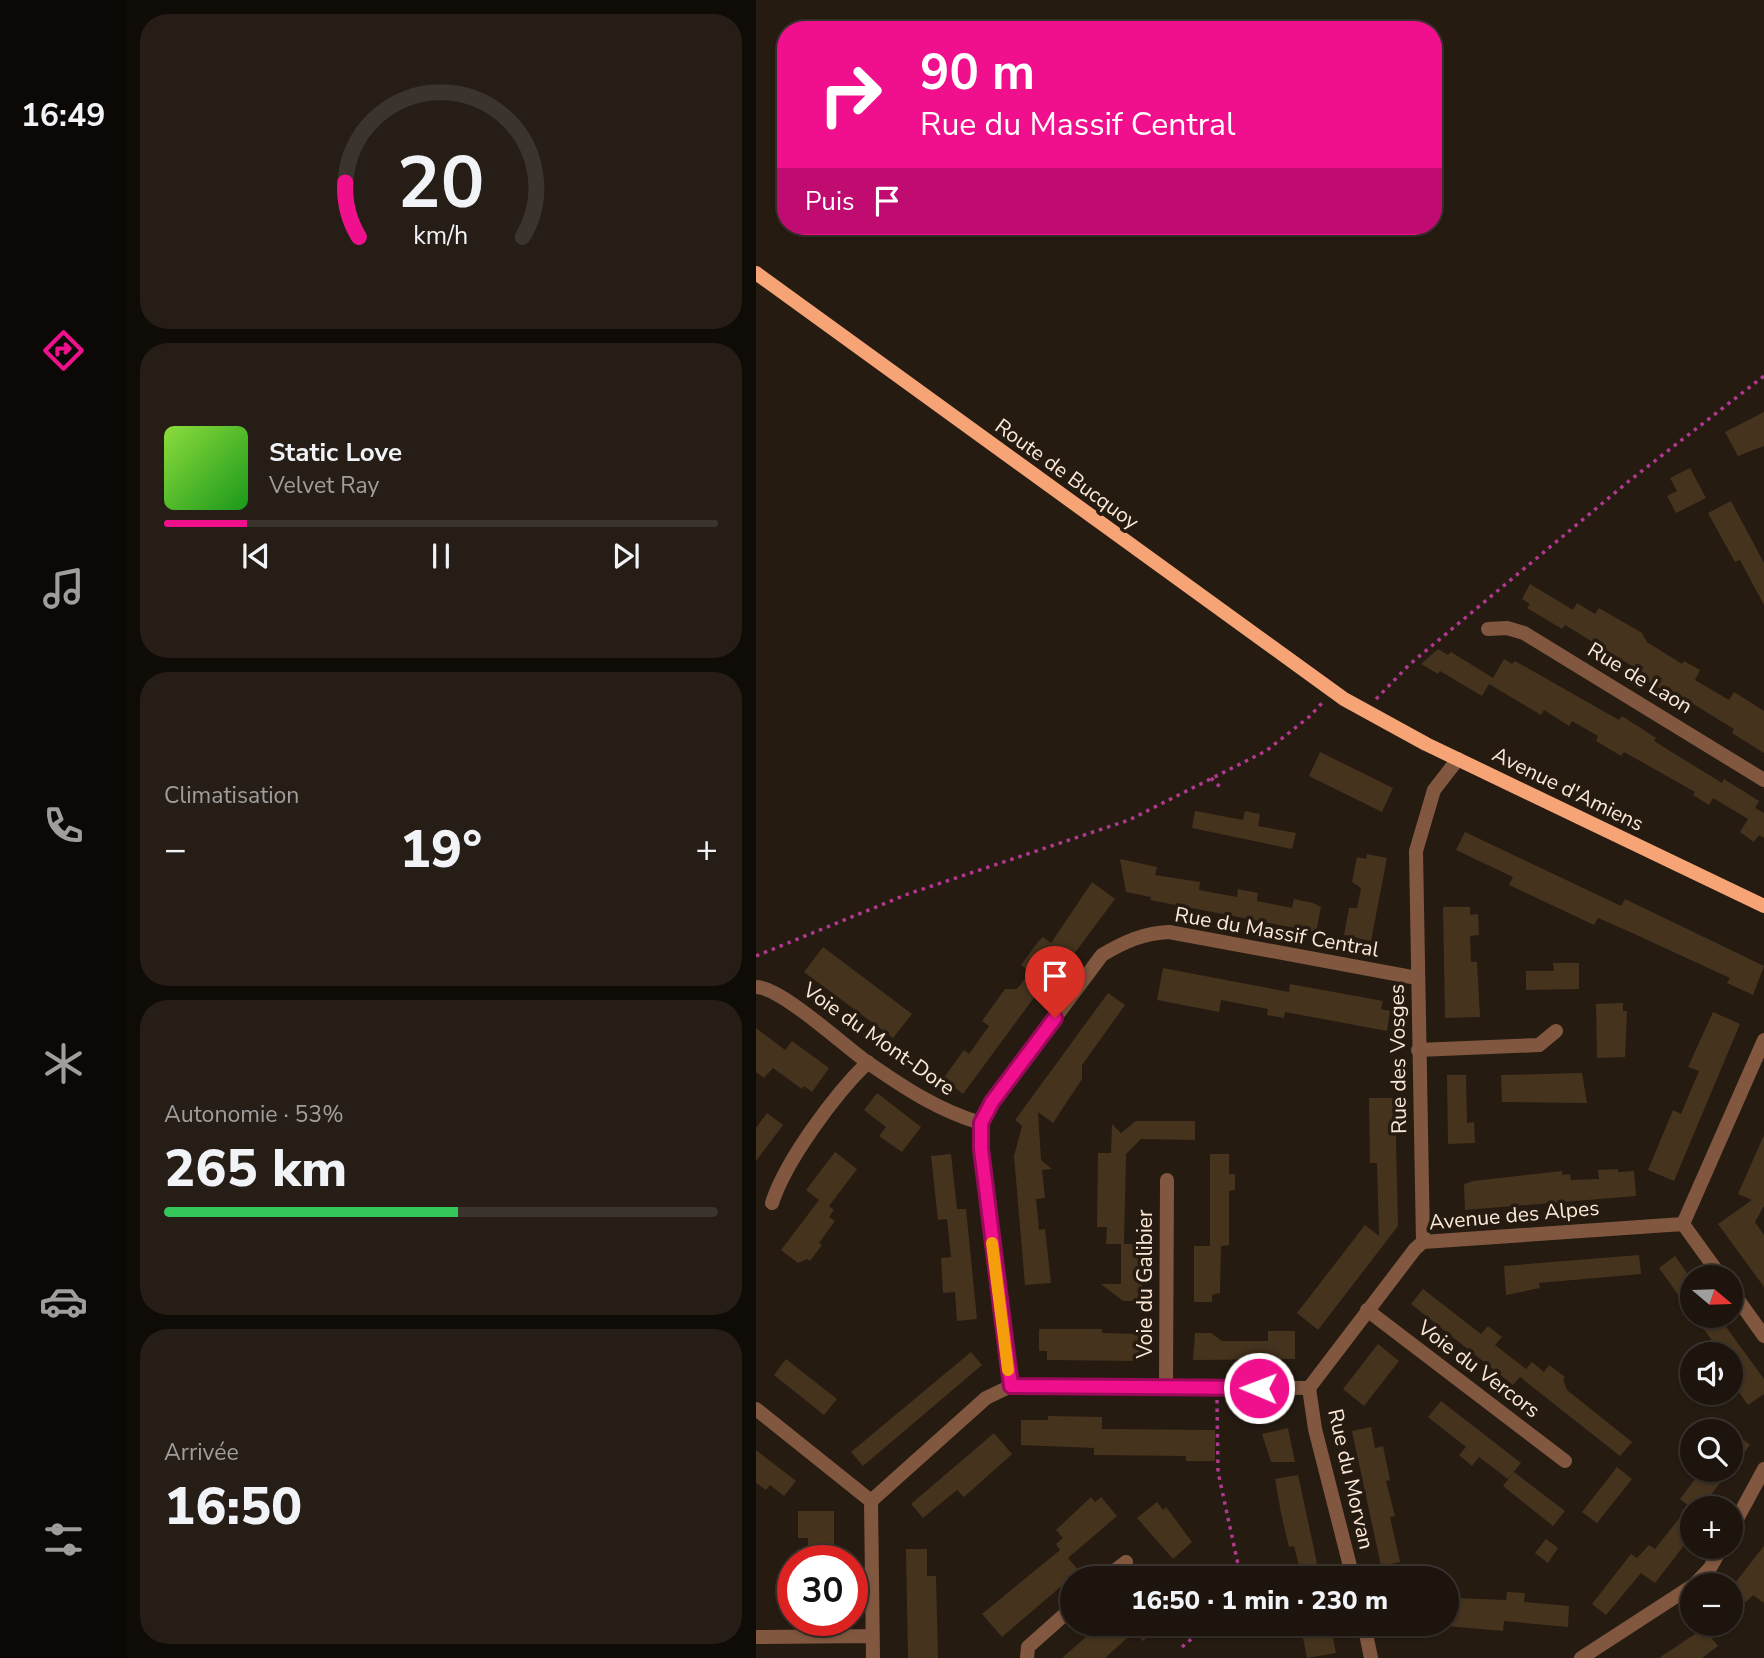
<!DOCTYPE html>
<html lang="fr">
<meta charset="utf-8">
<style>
:root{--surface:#1c140d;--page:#251d16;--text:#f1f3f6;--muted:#a09e9d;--line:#3a332e;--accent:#f0108e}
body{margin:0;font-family:"Nunito Sans",sans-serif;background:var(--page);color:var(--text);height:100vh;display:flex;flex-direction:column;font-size:26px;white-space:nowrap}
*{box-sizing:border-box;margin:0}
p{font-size:23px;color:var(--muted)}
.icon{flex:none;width:38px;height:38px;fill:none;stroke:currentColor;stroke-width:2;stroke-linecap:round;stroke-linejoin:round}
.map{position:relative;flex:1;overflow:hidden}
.panel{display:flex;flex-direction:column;gap:14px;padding:14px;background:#0f0b07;width:630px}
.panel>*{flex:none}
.top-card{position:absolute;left:21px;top:21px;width:665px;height:214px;border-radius:28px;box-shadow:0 2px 5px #0004,0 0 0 2px var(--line);background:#f0108e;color:#fff;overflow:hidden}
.needle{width:46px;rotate:109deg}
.tools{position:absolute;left:924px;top:1265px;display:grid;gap:14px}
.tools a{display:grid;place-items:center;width:63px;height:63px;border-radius:50%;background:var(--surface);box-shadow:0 2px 5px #0004,0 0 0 2px var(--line);font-size:35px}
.speed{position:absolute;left:21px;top:1545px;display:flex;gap:14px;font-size:35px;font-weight:700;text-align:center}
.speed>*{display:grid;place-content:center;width:91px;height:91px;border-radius:50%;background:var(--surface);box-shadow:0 2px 5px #0004,0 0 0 2px var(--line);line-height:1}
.speed .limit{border:10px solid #d22;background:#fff;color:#111}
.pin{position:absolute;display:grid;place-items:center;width:60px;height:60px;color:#fff;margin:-72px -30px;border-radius:50% 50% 50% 0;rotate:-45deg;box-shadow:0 0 7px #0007}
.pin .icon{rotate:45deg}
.me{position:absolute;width:77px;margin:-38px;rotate:271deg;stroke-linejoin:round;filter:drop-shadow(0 0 5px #0008)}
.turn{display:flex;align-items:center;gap:24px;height:147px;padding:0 28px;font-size:32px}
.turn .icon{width:91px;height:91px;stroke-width:2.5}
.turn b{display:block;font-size:49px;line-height:60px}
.then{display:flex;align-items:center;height:66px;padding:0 28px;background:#0003;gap:14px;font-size:26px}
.big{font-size:52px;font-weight:800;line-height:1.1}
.panel .tile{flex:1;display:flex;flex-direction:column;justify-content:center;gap:10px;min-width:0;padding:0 24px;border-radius:28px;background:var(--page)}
.panel .dial{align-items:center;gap:0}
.dial svg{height:182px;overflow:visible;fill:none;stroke:var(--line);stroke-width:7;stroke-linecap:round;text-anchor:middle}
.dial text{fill:var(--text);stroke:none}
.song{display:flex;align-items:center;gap:21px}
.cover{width:84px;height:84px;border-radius:10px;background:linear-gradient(135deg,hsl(90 70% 55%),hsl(120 70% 35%))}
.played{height:7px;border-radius:4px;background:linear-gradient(90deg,var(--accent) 15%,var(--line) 15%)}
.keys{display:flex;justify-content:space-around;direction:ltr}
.heat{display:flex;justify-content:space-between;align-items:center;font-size:38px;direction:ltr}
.charge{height:10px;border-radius:5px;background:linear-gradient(90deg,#34c759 53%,var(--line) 0)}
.trip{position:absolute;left:304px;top:1566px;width:399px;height:70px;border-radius:35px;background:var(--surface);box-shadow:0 2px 5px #0004,0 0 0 2px var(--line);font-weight:800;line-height:70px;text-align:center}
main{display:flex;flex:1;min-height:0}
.tab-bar{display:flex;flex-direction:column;width:126px;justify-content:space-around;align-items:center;background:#0b0805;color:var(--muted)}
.tab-bar .icon{width:49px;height:49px}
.tab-bar .on{color:var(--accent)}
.tab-bar b{font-size:32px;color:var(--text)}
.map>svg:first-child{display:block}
.building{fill:#45331e}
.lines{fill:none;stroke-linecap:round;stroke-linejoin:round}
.path{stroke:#b0388f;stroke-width:3.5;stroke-dasharray:3.5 5;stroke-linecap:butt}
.minor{stroke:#81583f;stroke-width:14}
.secondary{stroke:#f6a475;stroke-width:14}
.route-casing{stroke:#9c0a5c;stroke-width:18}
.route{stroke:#f0108e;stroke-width:12}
.slow{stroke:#f59e0b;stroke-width:12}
.labels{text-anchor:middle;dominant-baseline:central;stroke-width:7;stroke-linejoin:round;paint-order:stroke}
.street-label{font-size:21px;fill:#fce8d7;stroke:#251b11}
</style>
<main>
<nav class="tab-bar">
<b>16:49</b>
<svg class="icon on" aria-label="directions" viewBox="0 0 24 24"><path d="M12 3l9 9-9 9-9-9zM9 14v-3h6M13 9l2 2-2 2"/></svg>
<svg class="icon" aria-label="music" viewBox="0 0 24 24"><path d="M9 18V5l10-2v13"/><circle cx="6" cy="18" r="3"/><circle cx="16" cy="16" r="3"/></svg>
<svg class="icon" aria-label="phone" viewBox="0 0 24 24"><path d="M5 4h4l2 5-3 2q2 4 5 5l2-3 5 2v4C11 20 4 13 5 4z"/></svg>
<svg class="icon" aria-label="climate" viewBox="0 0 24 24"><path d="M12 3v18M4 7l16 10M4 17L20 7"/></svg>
<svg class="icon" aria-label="car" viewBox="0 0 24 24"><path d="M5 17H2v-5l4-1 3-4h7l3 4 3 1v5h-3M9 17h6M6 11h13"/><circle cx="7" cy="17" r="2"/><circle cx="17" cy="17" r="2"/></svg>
<svg class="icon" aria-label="filters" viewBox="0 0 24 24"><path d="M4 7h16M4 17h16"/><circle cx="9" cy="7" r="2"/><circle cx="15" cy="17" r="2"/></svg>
</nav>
<section class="panel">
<div class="tile dial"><svg viewBox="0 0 100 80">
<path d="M14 69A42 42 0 1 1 86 69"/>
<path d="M14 69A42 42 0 0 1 8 45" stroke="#f0108e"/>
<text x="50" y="56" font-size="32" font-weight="700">20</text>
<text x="50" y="72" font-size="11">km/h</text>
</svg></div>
<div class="tile">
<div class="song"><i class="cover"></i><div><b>Static Love</b><p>Velvet Ray</p></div></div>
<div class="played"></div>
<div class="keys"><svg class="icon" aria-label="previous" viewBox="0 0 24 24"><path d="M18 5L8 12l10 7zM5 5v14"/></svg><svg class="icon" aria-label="pause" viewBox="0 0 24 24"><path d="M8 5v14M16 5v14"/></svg><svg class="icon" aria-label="next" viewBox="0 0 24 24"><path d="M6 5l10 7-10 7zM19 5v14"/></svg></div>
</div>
<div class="tile"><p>Climatisation</p>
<div class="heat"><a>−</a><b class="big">19°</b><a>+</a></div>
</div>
<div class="tile"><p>Autonomie · 53%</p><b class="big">265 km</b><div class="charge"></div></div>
<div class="tile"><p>Arrivée</p><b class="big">16:50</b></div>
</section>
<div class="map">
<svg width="1008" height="1658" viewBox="0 0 1008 1658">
<rect width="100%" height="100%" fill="#251b11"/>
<path class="building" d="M 1008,412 L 1008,446 L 982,456 L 969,432 Z
M 934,468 L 950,498 L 920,513 L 911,496 L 921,491 L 914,478 Z
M 975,501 L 1008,563 L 1008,605 L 984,560 L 979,562 L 952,513 Z
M 774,584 L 817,610 L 821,603 L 839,614 L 843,608 L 886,633 L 891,642 L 926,664 L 928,661 L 944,670 L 939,680 L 973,700 L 978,692 L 1008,711 L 1008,753 L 976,733 L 978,729 L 911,688 L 909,692 L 874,670 L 876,666 L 809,625 L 806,629 L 771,608 L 774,604 L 766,599 Z
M 682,649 L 692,655 L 695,652 L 737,678 L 748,659 L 756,664 L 759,661 L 863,720 L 866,716 L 900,738 L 898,741 L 966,783 L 968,779 L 1003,801 L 999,808 L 1008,813 L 1008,838 L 1003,835 L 998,842 L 984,832 L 992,819 L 957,798 L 953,805 L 937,795 L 939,792 L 868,752 L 865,756 L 840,741 L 842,736 L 816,721 L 813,726 L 788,710 L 785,715 L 733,684 L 726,696 L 684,671 L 682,674 L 665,664 Z
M 564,752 L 637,788 L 626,812 L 553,776 Z
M 439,811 L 487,820 L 489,811 L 504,814 L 502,826 L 540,833 L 536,849 L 436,828 Z
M 709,832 L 865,906 L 869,899 L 1008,966 L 997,995 L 971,983 L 974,978 L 874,932 L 842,918 L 838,925 L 753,885 L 757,877 L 700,850 Z
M 611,854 L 631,858 L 615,941 L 588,935 L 593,908 L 601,908 L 605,888 L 596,882 L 601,857 L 610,859 Z
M 364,859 L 401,867 L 399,875 L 444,882 L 443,890 L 481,897 L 482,889 L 502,893 L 501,901 L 536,908 L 538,899 L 557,903 L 565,907 L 560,932 L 394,900 L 395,897 L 370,892 Z
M 336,882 L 359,899 L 315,958 L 310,954 L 207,1094 L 187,1079 L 208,1050 L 213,1054 L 233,1026 L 226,1021 L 249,989 L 261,989 L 274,972 L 265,965 L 281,943 L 287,937 L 295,943 Z
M 687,907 L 714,907 L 714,915 L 722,914 L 723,935 L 714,936 L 715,962 L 721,962 L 724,1017 L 689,1018 Z
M 67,947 L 156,1014 L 137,1038 L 48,972 Z
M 797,963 L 823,963 L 823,989 L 770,990 L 770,971 L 798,971 Z
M 407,968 L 533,992 L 534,984 L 627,1001 L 625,1009 L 634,1011 L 631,1031 L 529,1012 L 528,1018 L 511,1015 L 512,1009 L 465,1000 L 463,1012 L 401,1000 Z
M 352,993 L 369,1005 L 326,1065 L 326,1079 L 297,1123 L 282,1112 L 285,1160 L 296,1169 L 286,1170 L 289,1198 L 280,1199 L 283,1230 L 289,1229 L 295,1283 L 269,1285 L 258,1156 L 266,1126 L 259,1120 Z
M 867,1003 L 867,1011 L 871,1011 L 869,1057 L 841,1058 L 840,1004 Z
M 957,1012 L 984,1024 L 918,1181 L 892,1170 L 917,1110 L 925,1114 L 943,1071 L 932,1067 Z
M 0,1028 L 29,1050 L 36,1041 L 73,1068 L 56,1092 L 48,1086 L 46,1089 L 17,1068 L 8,1078 L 0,1072 Z
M 826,1073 L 831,1103 L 746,1102 L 745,1075 Z
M 691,1075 L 710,1075 L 711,1123 L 718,1122 L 719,1143 L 692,1144 Z
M 121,1093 L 165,1127 L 146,1152 L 123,1136 L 130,1127 L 108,1110 Z
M 613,1098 L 639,1098 L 642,1226 L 562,1330 L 541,1313 L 609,1225 L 623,1236 L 621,1163 L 614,1163 Z
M 11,1113 L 27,1125 L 0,1161 L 0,1128 Z
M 380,1121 L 439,1121 L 439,1140 L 385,1139 L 370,1154 L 368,1244 L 386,1244 L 386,1301 L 367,1301 L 345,1284 L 365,1284 L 365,1244 L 350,1244 L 351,1227 L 341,1227 L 342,1153 L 355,1153 L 356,1124 L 365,1133 Z
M 1008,1135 L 1008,1206 L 999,1222 L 1008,1235 L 1008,1287 L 962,1224 L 996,1200 L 982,1194 Z
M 79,1152 L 101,1169 L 73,1206 L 78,1210 L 73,1217 L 79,1221 L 63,1243 L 66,1245 L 54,1261 L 51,1259 L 42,1263 L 25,1250 L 63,1200 L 50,1190 Z
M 195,1154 L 201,1209 L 210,1209 L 221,1319 L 201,1321 L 199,1292 L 187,1293 L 185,1258 L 195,1257 L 191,1219 L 182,1220 L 175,1156 Z
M 454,1154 L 473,1154 L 473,1174 L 479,1174 L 479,1190 L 473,1191 L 473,1245 L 465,1246 L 464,1293 L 456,1295 L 456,1302 L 438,1302 L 438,1246 L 454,1246 Z
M 862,1169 L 862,1172 L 878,1171 L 880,1196 L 709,1210 L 708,1184 L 717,1181 L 806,1171 L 806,1175 L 814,1174 L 815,1180 L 843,1179 L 842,1170 Z
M 883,1255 L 885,1274 L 783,1283 L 784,1288 L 750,1295 L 748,1266 Z
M 919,1256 L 936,1280 L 936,1314 L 903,1268 Z
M 667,1289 L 725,1334 L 732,1326 L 746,1337 L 739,1345 L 770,1369 L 776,1362 L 788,1372 L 793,1365 L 809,1377 L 807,1379 L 811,1390 L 876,1442 L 864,1456 L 764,1377 L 757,1385 L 655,1304 Z
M 938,1316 L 962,1316 L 1008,1379 L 1008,1394 L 992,1405 L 975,1381 L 975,1354 L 966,1354 Z
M 283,1329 L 346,1329 L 346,1333 L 385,1334 L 384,1361 L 291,1360 L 291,1351 L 283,1351 Z
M 512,1331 L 539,1331 L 539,1359 L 437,1360 L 439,1333 L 455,1333 L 466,1341 L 512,1341 Z
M 622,1344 L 643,1361 L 608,1406 L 587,1389 Z
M 215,1352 L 226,1365 L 107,1466 L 95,1452 Z
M 30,1359 L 81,1399 L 68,1415 L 18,1375 Z
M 685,1401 L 765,1463 L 752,1479 L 723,1457 L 716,1466 L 703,1455 L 710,1447 L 672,1417 Z
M 292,1416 L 346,1417 L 346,1429 L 459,1430 L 459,1461 L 430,1461 L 430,1456 L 338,1455 L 338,1448 L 265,1445 L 265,1420 L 292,1420 Z
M 615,1427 L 619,1448 L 627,1446 L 634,1480 L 630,1481 L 639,1516 L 634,1517 L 644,1562 L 625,1566 L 596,1431 Z
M 532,1428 L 539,1462 L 515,1462 L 506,1434 Z
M 975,1430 L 994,1445 L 975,1470 Z
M 238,1433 L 256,1454 L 208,1497 L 201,1490 L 167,1518 L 155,1504 Z
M 0,1450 L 40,1481 L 28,1496 L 14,1485 L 10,1490 L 0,1483 Z
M 861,1467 L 876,1479 L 841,1523 L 826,1512 Z
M 946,1470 L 974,1470 L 954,1496 L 969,1508 L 936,1508 L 936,1535 L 899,1583 L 885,1573 L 850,1615 L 836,1604 L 875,1554 L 881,1558 L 893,1545 L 899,1549 L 933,1506 L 924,1499 Z
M 758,1472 L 809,1511 L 797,1526 L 747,1486 Z
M 542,1475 L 555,1535 L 564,1578 L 546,1578 L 538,1546 L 533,1547 L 525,1513 L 519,1479 Z
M 335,1497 L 339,1502 L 345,1497 L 361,1516 L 312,1558 L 323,1571 L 246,1637 L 226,1614 L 304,1550 L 300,1544 L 307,1538 L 300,1530 Z
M 401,1502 L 407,1510 L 410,1507 L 436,1542 L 417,1559 L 381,1518 Z
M 42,1511 L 78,1511 L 78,1561 L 59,1561 L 58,1554 L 52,1555 L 52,1538 L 42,1538 Z
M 790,1539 L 802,1548 L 792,1563 L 779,1553 Z
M 1008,1546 L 1008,1603 L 997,1595 L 990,1602 L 975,1588 Z
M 150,1549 L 171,1549 L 171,1576 L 180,1576 L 182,1658 L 152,1658 Z
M 751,1592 L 769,1593 L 768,1602 L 813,1606 L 812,1627 L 748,1621 L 747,1631 L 691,1626 L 691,1601 L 695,1602 L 696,1598 L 750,1600 Z
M 345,1624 L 406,1624 L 387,1641 L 379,1631 L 349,1658 L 306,1658 Z
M 549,1624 L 574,1624 L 580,1653 L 551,1658 L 547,1638 L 551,1637 Z
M 948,1628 L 962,1646 L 946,1658 L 903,1658 Z"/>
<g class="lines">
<path class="path" d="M 620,699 L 654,664 L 873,481 L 1008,376
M 455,778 L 466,789
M 0,956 L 152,894 L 373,820 L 510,751 L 553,717 L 566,703
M 461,1400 L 462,1472 L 485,1578
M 426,1647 L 453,1624"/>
<path class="minor" d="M 732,629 L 751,628 L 768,633 L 1008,780
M 0,987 C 25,987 88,1046 111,1062 C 147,1087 183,1111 225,1123
M 662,1050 L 783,1045 L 800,1031
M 16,1203 C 30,1160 79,1094 112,1062
M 927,1224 L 1008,1040
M 927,1224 L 966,1278
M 667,1242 L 660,851 L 678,790 L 702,759
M 975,1290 L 1008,1336
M 611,1310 L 809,1461
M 255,1386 L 225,1149 L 225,1123 L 236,1102 L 346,955 C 368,942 387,933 413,932 L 661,978
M 410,1387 L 411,1180
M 553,1388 L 659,1249 L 667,1242 L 927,1224
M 553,1388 L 559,1429 L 597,1578
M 0,1409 L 115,1501
M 975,1530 L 1008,1469
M 349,1578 L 370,1562
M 937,1586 L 954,1568 L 966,1547
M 608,1624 L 615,1658
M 0,1637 L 116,1636
M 117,1658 L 115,1501 L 230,1398 L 255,1386 L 553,1388
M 271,1658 L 272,1647 L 317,1607
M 825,1658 L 936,1586"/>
<path class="secondary" d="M 0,273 L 588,699 L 670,744 L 1008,906"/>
</g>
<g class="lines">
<g class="route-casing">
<path id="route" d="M 299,1018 L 236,1102 L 225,1123 L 225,1149 L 255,1386 L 503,1388"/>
</g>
<use href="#route" class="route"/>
<path class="slow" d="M 236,1243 L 252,1370"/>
</g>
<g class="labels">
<g class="street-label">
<text transform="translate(311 474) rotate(36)">Route de Bucquoy</text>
<text transform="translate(884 678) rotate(31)">Rue de Laon</text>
<text transform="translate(812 789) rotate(26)">Avenue d'Amiens</text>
<text transform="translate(521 932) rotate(10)">Rue du Massif Central</text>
<text transform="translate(123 1039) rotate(35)">Voie du Mont-Dore</text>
<text transform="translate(642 1059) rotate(-91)">Rue des Vosges</text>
<text transform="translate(758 1215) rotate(-5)">Avenue des Alpes</text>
<text transform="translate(389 1284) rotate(-90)">Voie du Galibier</text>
<text transform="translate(723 1369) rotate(37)">Voie du Vercors</text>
<text transform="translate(595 1479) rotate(77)">Rue du Morvan</text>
</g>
</g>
</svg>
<div class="tools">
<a><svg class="needle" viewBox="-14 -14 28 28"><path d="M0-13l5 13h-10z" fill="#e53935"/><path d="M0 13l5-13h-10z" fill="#a09e9d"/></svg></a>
<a><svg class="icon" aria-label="sound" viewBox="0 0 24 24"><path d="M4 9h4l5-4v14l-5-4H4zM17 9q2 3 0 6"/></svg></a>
<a><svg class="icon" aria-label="search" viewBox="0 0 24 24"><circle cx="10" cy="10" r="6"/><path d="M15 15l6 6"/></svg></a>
<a>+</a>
<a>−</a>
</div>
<div class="speed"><div class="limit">30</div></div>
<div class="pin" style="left:299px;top:1018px;background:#d93025"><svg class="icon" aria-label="arrive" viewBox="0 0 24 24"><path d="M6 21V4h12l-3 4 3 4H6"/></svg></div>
<svg class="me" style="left:503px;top:1388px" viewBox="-20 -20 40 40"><circle r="17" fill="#f0108e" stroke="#fff" stroke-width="3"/><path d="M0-11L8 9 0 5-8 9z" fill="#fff"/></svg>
<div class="trip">16:50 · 1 min · 230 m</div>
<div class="top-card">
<div class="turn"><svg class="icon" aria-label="right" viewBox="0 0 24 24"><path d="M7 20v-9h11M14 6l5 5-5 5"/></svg><div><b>90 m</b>Rue du Massif Central</div></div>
<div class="then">Puis<svg class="icon" aria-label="arrive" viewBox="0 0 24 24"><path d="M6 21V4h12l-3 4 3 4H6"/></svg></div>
</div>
</div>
</main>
